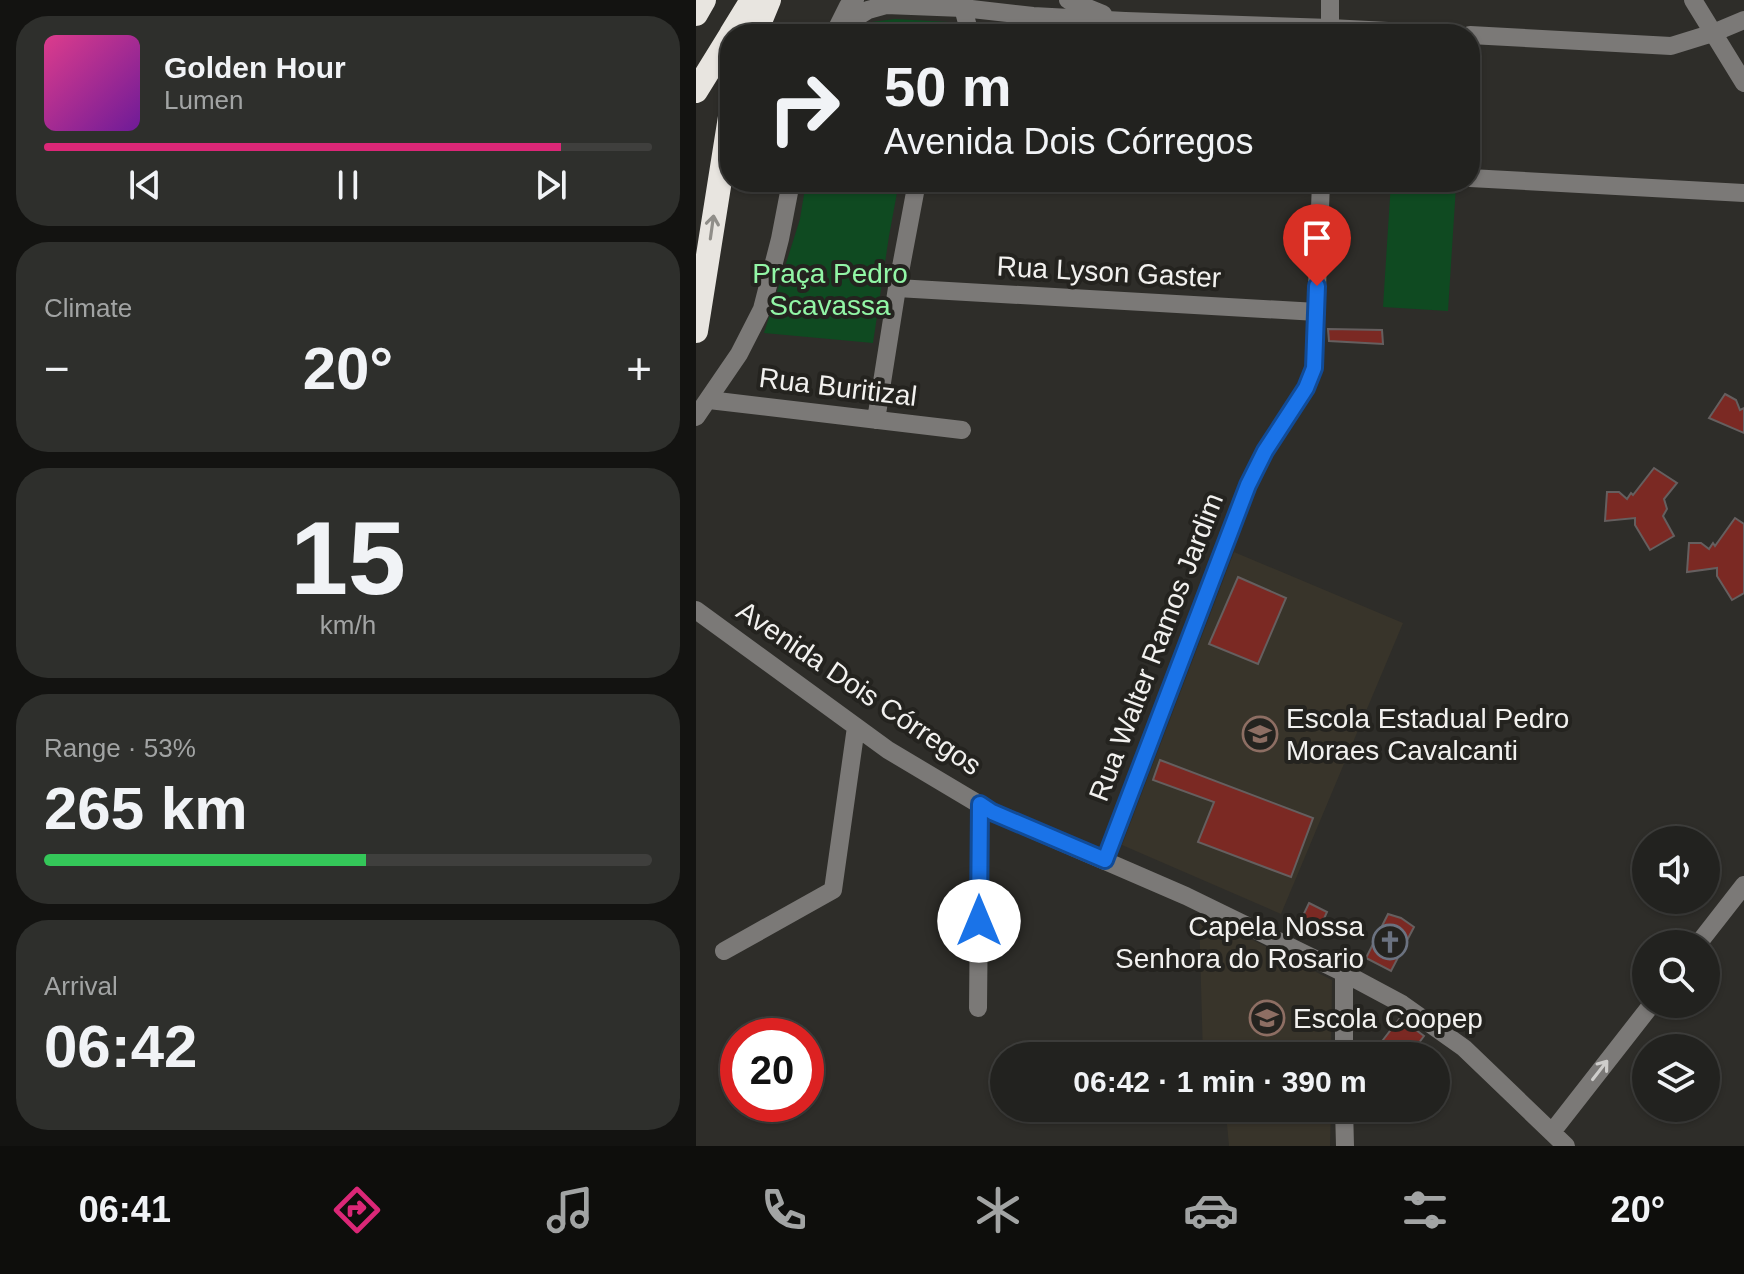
<!DOCTYPE html>
<meta charset="utf-8">
<style>
:root{--surface:#22221f;--page:#2e2f2c;--text:#f1f3f6;--muted:#a2a4a4;--line:#3f3f3d;--accent:#db2777}
body{margin:0;font-family:Helvetica,sans-serif;background:var(--page);color:var(--text);height:100vh;display:flex;flex-direction:column;font-size:30px;white-space:nowrap}
*{box-sizing:border-box;margin:0}
p{font-size:26px;color:var(--muted)}
.icon{flex:none;width:44px;height:44px;fill:none;stroke:currentColor;stroke-width:2;stroke-linecap:round;stroke-linejoin:round}
.map{position:relative;flex:1;overflow:hidden}
.sheet{display:flex;flex-direction:column;gap:16px;padding:16px;background:#131311;width:696px}
.sheet>*{flex:none}
.top-card{position:absolute;left:24px;top:24px;width:760px;height:168px;border-radius:32px;box-shadow:0 2px 6px #0004,0 0 0 2px var(--line);background:#22221f;color:var(--text);overflow:hidden}
.controls{position:absolute;left:936px;top:826px;display:grid;gap:16px}
.controls a{display:grid;place-items:center;width:88px;height:88px;border-radius:50%;background:var(--surface);box-shadow:0 2px 6px #0004,0 0 0 2px var(--line);font-size:40px}
.speed{position:absolute;left:24px;top:1018px;display:flex;gap:16px;font-size:40px;font-weight:700;text-align:center}
.speed>*{display:grid;place-content:center;width:104px;height:104px;border-radius:50%;background:var(--surface);box-shadow:0 2px 6px #0004,0 0 0 2px var(--line);line-height:1}
.speed .limit{border:12px solid #d22;background:#fff;color:#111}
.pin{position:absolute;display:grid;place-items:center;width:68px;height:68px;color:#fff;margin:-82px -34px;border-radius:50% 50% 50% 0;rotate:-45deg;box-shadow:0 0 8px #0007}
.pin .icon{rotate:45deg}
.me{position:absolute;width:88px;margin:-44px;rotate:0deg;stroke-linejoin:round;filter:drop-shadow(0 0 6px #0008)}
.turn{display:flex;align-items:center;gap:28px;height:168px;padding:0 32px;font-size:36px}
.turn .icon{width:104px;height:104px;stroke-width:2.5}
.turn b{display:block;font-size:56px;line-height:68px}
.big{font-size:60px;font-weight:700;line-height:1.1}
.sheet .widget{flex:1;display:flex;flex-direction:column;justify-content:center;gap:12px;min-width:0;padding:0 28px;border-radius:32px;background:var(--page)}
.sheet .dial{align-items:center;gap:0}
.dial b{font-size:104px;line-height:1}
.song{display:flex;align-items:center;gap:24px}
.cover{width:96px;height:96px;border-radius:12px;background:linear-gradient(135deg,hsl(330 70% 55%),hsl(280 70% 35%))}
.played{height:8px;border-radius:4px;background:linear-gradient(90deg,var(--accent) 85%,var(--line) 85%)}
.keys{display:flex;justify-content:space-around;direction:ltr}
.heat{display:flex;justify-content:space-between;align-items:center;font-size:44px;direction:ltr}
.charge{height:12px;border-radius:6px;background:linear-gradient(90deg,#34c759 53%,var(--line) 0)}
.trip{position:absolute;left:294px;top:1042px;width:460px;height:80px;border-radius:40px;background:var(--surface);box-shadow:0 2px 6px #0004,0 0 0 2px var(--line);font-weight:700;line-height:80px;text-align:center}
.menu{display:flex;height:128px;justify-content:space-around;align-items:center;background:#0e0e0c;color:var(--muted)}
.menu .icon{width:56px;height:56px}
.menu .current{color:var(--accent)}
.menu b{font-size:36px;color:var(--text)}
main{display:flex;flex:1;min-height:0}
.map>svg:first-child{display:block}
.built{fill:#38342a}
.green{fill:#0f4a21}
.building{fill:#7b2923;stroke:#655f5f;stroke-width:2}
.lines{fill:none;stroke-linecap:round;stroke-linejoin:round}
.minor{stroke:#7b7977;stroke-width:18}
.highway{stroke:#e8e5e0;stroke-width:24}
.oneway{stroke:#908e89}
.oneway2{stroke:#cecdcb}
.route-casing{stroke:#114b97;stroke-width:20}
.route{stroke:#1a73e8;stroke-width:14}
.labels{text-anchor:middle;dominant-baseline:central;stroke-width:8;stroke-linejoin:round;paint-order:stroke}
.street-label{font-size:28px;fill:#f2f1ef;stroke:#24231f}
.park-label{font-size:28px;fill:#92f6a6;stroke:#24231f}
.poi-label{font-size:28px;fill:#f2f1ef;stroke:#24231f;text-anchor:start}
</style>
<main>
<section class="sheet">
<div class="widget">
<div class="song"><i class="cover"></i><div><b>Golden Hour</b><p>Lumen</p></div></div>
<div class="played"></div>
<div class="keys"><svg class="icon" aria-label="previous" viewBox="0 0 24 24"><path d="M18 5L8 12l10 7zM5 5v14"/></svg><svg class="icon" aria-label="pause" viewBox="0 0 24 24"><path d="M8 5v14M16 5v14"/></svg><svg class="icon" aria-label="next" viewBox="0 0 24 24"><path d="M6 5l10 7-10 7zM19 5v14"/></svg></div>
</div>
<div class="widget"><p>Climate</p>
<div class="heat"><a>−</a><b class="big">20°</b><a>+</a></div>
</div>
<div class="widget dial"><b>15</b><p>km/h</p></div>
<div class="widget"><p>Range · 53%</p><b class="big">265 km</b><div class="charge"></div></div>
<div class="widget"><p>Arrival</p><b class="big">06:42</b></div>
</section>
<div class="map">
<svg width="1048" height="1146" viewBox="0 0 1048 1146">
<rect width="100%" height="100%" fill="#2e2d29"/>
<path class="built" d="M 538,552 L 707,623 L 585,914 L 426,845 Z
M 503,913 L 636,980 L 635,1056 L 507,1056 Z
M 509,1108 L 635,1108 L 634,1146 L 533,1146 L 531,1124 L 509,1122 Z"/>
<path class="green" d="M 199,19 L 253,22 L 261,34 L 155,34 L 168,23 Z
M 110,182 L 203,182 L 193,236 L 177,343 L 68,333 L 104,219 Z
M 695,182 L 760,186 L 752,311 L 687,307 Z"/>
<path class="building" d="M 632,329 L 686,330 L 687,344 L 633,341 Z
M 1029,394 L 1040,400 L 1044,410 L 1048,408 L 1048,433 L 1013,418 Z
M 958,468 L 981,483 L 968,499 L 971,509 L 967,516 L 978,536 L 954,550 L 939,525 L 939,518 L 909,521 L 911,492 L 923,492 L 931,499 L 935,493 L 937,495 Z
M 1039,518 L 1048,524 L 1048,593 L 1036,600 L 1021,576 L 1021,568 L 991,572 L 993,543 L 1005,543 L 1013,549 L 1017,543 L 1019,546 Z
M 542,577 L 590,598 L 562,664 L 513,644 Z
M 464,760 L 617,818 L 595,877 L 502,842 L 518,802 L 457,780 Z
M 613,903 L 631,912 L 622,932 L 603,924 Z
M 692,914 L 705,918 L 718,927 L 695,971 L 670,958 Z
M 704,1018 L 728,1036 L 713,1056 L 688,1056 L 680,1049 Z"/>
<g class="lines">
<path class="minor" d="M 372,0 L 407,14
M 997,0 L 1048,83
M 258,3 L 267,8 L 274,34
M 141,28 L 152,6 L 159,0
M 140,30 L 172,10 L 190,5 L 267,8 L 337,16 L 429,21 L 634,28 L 750,34
M 634,34 L 634,0
M 774,35 L 975,46 L 1017,33 L 1048,20
M 774,178 L 1048,193
M 201,288 L 621,312
M 13,400 L 266,430
M 0,417 L 43,354 L 66,309 L 84,239 L 95,182
M 180,420 L 201,288 L 221,182
M 0,610 L 192,750 L 296,812 L 490,896 L 650,974 L 706,1004 L 768,1048 L 870,1146
M 409,860 L 552,485 L 569,451 L 610,388 L 618,368 L 625,182
M 1002,944 L 1048,885
M 28,951 L 137,890 L 160,727
M 648,973 L 648,1056
M 282,1008 L 284,804
M 648,1108 L 649,1146
M 856,1132 L 956,1004"/>
<path class="highway" d="M 0,14 L 8,0
M 35,34 L 56,0
M 59,34 L 73,0
M 0,91 L 34,36
M 0,331 L 34,117"/>
</g>
<defs><path id="oneway-shaft" d="M-6 0H5M1.5-3L5.5 0L1.5 3" fill="none" stroke-width="1.6" stroke-linecap="round" stroke-linejoin="round" transform="scale(2)"/></defs>
<use class="oneway" href="#oneway-shaft" transform="translate(16 227) rotate(-82)"/>
<use class="oneway2" href="#oneway-shaft" transform="translate(904 1070) rotate(-52)"/>
<g class="lines">
<g class="route-casing">
<path id="route" d="M 283,921 L 284,804 L 296,812 L 409,860 L 552,485 L 569,451 L 610,388 L 618,368 L 621,286"/>
</g>
<use href="#route" class="route"/>
</g>
<defs>
<g id="school-ring" transform="scale(1.8)"><circle r="9.5" fill="#24231f" stroke="#8d6e63" stroke-width="1.5"/><path d="M0-5L7-2L0 1L-7-2ZM-4 1L0 2.5L4 1V4Q0 6-4 4Z" fill="#8d6e63"/></g>
<g id="church-ring" transform="scale(1.8)"><circle r="9.5" fill="#24231f" stroke="#6b7280" stroke-width="1.5"/><path d="M-1.2-6h2.4v3.5h3.3v2.4h-3.3V6h-2.4V-.1h-3.3v-2.4h3.3Z" fill="#6b7280"/></g>
</defs>
<g fill-rule="evenodd">
<use href="#school-ring" x="564" y="734"/>
<use href="#church-ring" x="694" y="942"/>
<use href="#school-ring" x="571" y="1018"/>
</g>
<g class="labels">
<g class="street-label">
<text transform="translate(413 272) rotate(3)">Rua Lyson Gaster</text>
<text transform="translate(142 387) rotate(7)">Rua Buritizal</text>
<text transform="translate(460 647) rotate(-69)">Rua Walter Ramos Jardim</text>
<text transform="translate(163 688) rotate(34)">Avenida Dois Córregos</text>
</g>
<g class="park-label">
<text x="134" y="273">Praça Pedro<tspan x="134" dy="32">Scavassa</tspan></text>
</g>
<g class="poi-label">
<text x="590" y="718">Escola Estadual Pedro<tspan x="590" dy="32">Moraes Cavalcanti</tspan></text>
<text x="668" y="926" text-anchor="end">Capela Nossa<tspan x="668" dy="32">Senhora do Rosario</tspan></text>
<text x="597" y="1018">Escola Coopep</text>
</g>
</g>
</svg>
<div class="controls">
<a><svg class="icon" aria-label="sound" viewBox="0 0 24 24"><path d="M4 9h4l5-4v14l-5-4H4zM17 9q2 3 0 6"/></svg></a>
<a><svg class="icon" aria-label="search" viewBox="0 0 24 24"><circle cx="10" cy="10" r="6"/><path d="M15 15l6 6"/></svg></a>
<a><svg class="icon" aria-label="layers" viewBox="0 0 24 24"><path d="M12 4l9 5-9 5-9-5zM3 14l9 5 9-5"/></svg></a>
</div>
<div class="speed"><div class="limit">20</div></div>
<div class="pin" style="left:621px;top:286px;background:#d93025"><svg class="icon" aria-label="arrive" viewBox="0 0 24 24"><path d="M6 21V4h12l-3 4 3 4H6"/></svg></div>
<svg class="me" style="left:283px;top:921px" viewBox="-20 -20 40 40"><circle r="19" fill="#fff"/><path d="M0-13L10 11 0 6-10 11z" fill="#1a73e8"/></svg>
<div class="trip">06:42 · 1 min · 390 m</div>
<div class="top-card">
<div class="turn"><svg class="icon" aria-label="right" viewBox="0 0 24 24"><path d="M7 20v-9h11M14 6l5 5-5 5"/></svg><div><b>50 m</b>Avenida Dois Córregos</div></div>
</div>
</div>
</main>
<nav class="menu">
<b>06:41</b>
<svg class="icon current" aria-label="directions" viewBox="0 0 24 24"><path d="M12 3l9 9-9 9-9-9zM9 14v-3h6M13 9l2 2-2 2"/></svg>
<svg class="icon" aria-label="music" viewBox="0 0 24 24"><path d="M9 18V5l10-2v13"/><circle cx="6" cy="18" r="3"/><circle cx="16" cy="16" r="3"/></svg>
<svg class="icon" aria-label="phone" viewBox="0 0 24 24"><path d="M5 4h4l2 5-3 2q2 4 5 5l2-3 5 2v4C11 20 4 13 5 4z"/></svg>
<svg class="icon" aria-label="climate" viewBox="0 0 24 24"><path d="M12 3v18M4 7l16 10M4 17L20 7"/></svg>
<svg class="icon" aria-label="car" viewBox="0 0 24 24"><path d="M5 17H2v-5l4-1 3-4h7l3 4 3 1v5h-3M9 17h6M6 11h13"/><circle cx="7" cy="17" r="2"/><circle cx="17" cy="17" r="2"/></svg>
<svg class="icon" aria-label="filters" viewBox="0 0 24 24"><path d="M4 7h16M4 17h16"/><circle cx="9" cy="7" r="2"/><circle cx="15" cy="17" r="2"/></svg>
<b>20°</b>
</nav>
